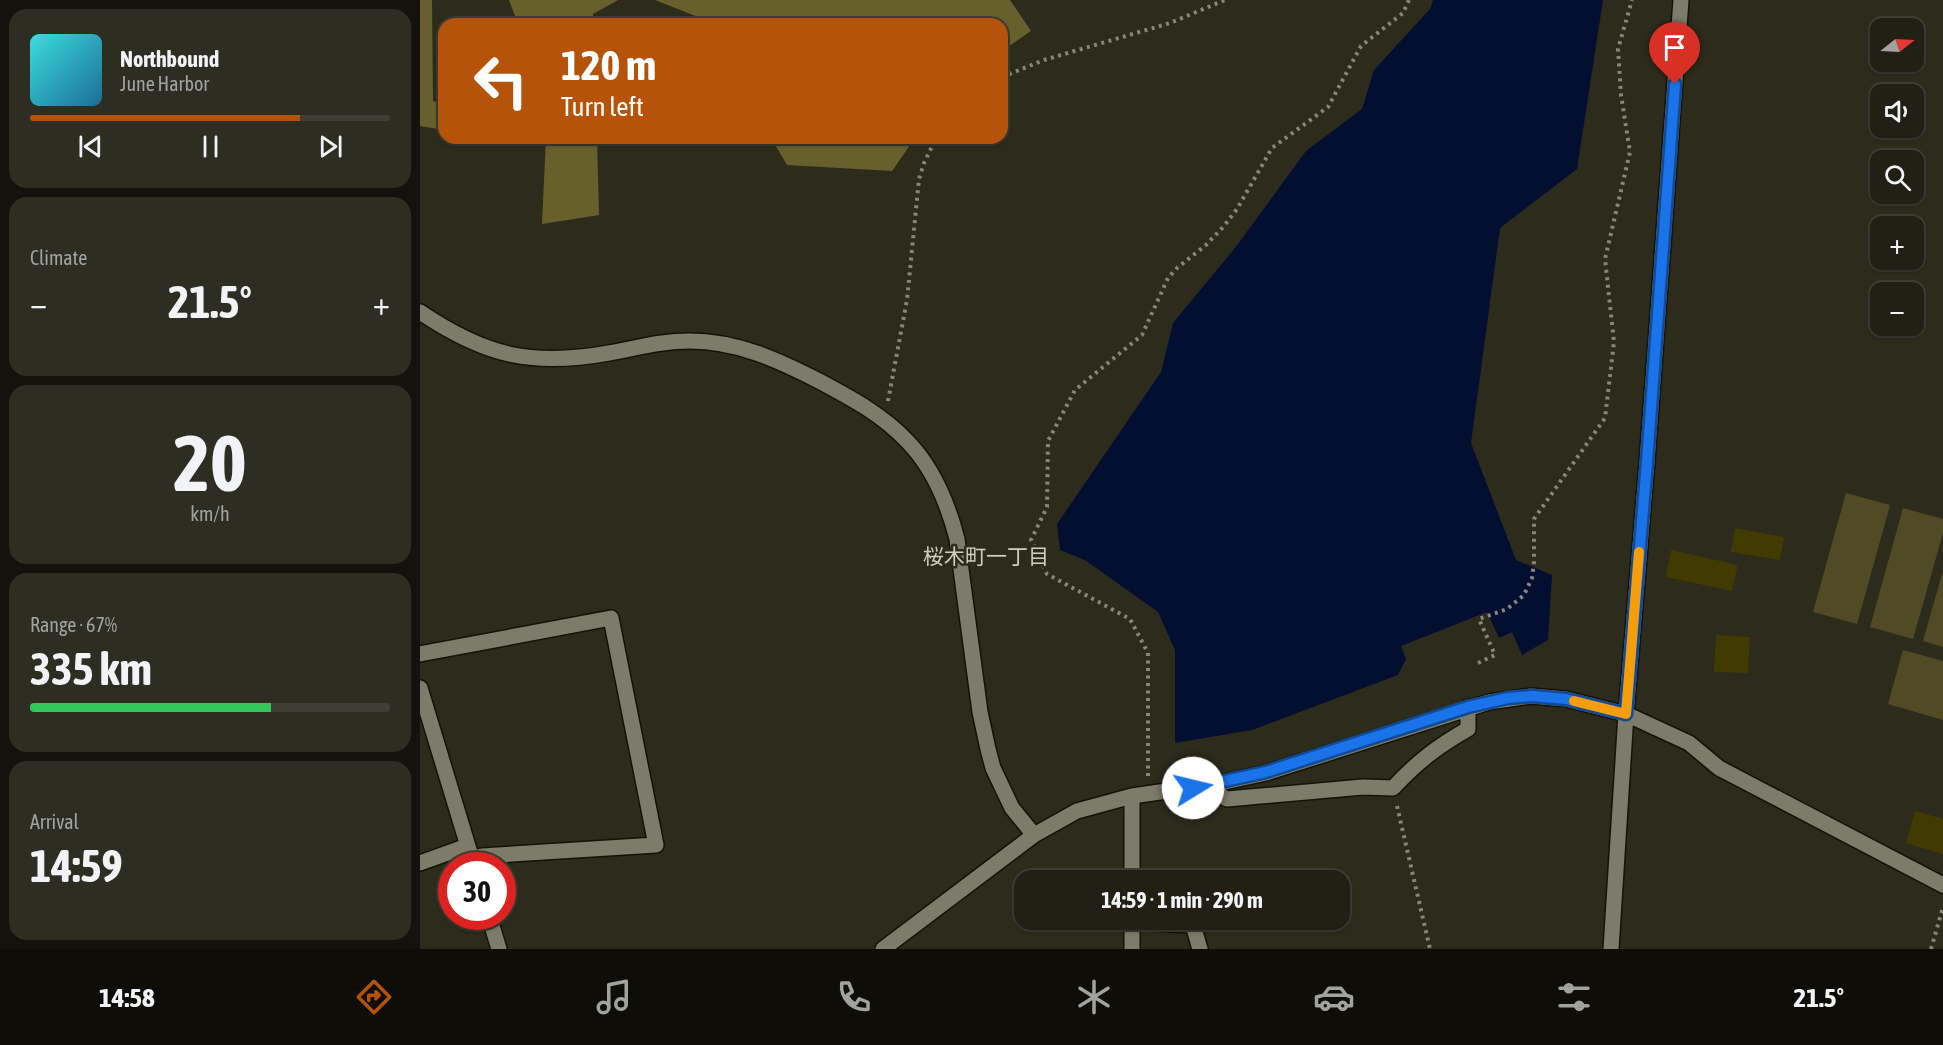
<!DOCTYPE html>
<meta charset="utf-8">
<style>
:root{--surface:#222015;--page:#2e2d22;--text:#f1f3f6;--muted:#a2a3a0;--line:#3f3e34;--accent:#b45309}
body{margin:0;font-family:"Asap Condensed","Noto Sans JP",sans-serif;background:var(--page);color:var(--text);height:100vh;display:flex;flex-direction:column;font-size:22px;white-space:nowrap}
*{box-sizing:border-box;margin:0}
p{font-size:20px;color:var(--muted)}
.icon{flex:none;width:33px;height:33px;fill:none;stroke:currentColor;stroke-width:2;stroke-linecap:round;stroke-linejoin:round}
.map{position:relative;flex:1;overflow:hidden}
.details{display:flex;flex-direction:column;gap:9px;padding:9px;background:#13120c;width:420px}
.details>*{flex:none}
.top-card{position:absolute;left:18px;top:18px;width:570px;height:126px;border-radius:18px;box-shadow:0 2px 4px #0004,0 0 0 2px var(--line);background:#b45309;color:#fff;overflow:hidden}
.needle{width:39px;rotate:72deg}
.buttons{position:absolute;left:1450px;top:18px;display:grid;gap:12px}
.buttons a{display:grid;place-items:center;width:54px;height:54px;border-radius:12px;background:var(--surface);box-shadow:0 2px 4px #0004,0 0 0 2px var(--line);font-size:30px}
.speed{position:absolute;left:18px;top:852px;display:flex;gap:12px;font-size:30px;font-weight:700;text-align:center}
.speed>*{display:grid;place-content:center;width:78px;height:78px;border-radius:50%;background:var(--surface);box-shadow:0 2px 4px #0004,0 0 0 2px var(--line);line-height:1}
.speed .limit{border:9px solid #d22;background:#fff;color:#111}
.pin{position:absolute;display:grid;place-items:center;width:51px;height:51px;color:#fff;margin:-62px -26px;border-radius:50% 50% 50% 0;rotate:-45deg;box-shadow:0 0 6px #0007}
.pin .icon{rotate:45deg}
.me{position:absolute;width:66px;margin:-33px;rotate:81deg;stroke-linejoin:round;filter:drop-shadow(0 0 4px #0008)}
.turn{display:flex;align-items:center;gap:21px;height:126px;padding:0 24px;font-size:27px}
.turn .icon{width:78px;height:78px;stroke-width:2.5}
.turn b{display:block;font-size:42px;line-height:51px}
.big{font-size:45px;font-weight:700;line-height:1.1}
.details .tile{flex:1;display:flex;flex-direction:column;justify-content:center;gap:9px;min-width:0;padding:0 21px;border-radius:18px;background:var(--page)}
.details .dial{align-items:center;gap:0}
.dial b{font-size:78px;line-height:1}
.song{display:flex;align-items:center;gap:18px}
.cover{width:72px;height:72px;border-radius:9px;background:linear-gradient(135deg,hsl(180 70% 55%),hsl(200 70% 35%))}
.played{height:6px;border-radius:3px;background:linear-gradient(90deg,var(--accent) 75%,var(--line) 75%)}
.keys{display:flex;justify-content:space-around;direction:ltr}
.heat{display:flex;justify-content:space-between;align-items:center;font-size:33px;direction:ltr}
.charge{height:9px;border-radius:4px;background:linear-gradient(90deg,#34c759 67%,var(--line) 0)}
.trip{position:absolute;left:594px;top:870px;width:336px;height:60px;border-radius:18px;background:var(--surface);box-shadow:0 2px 4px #0004,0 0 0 2px var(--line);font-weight:700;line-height:60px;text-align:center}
.tabs{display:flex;height:96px;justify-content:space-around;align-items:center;background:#0e0d08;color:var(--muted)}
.tabs .icon{width:42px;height:42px}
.tabs .selected{color:var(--accent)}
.tabs b{font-size:27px;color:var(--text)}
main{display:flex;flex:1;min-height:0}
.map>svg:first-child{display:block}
.green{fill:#504b24}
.forest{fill:#68602c}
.water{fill:#020f31}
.building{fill:#423b01}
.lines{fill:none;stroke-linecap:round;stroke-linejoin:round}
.minor-casing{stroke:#151306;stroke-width:18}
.path{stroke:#878679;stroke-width:4;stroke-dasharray:3 4.5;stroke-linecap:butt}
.minor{stroke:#7d7b6a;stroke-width:15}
.route-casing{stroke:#114b97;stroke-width:15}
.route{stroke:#1a73e8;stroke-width:10}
.slow{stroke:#f59e0b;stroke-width:10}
.labels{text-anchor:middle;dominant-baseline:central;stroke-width:5;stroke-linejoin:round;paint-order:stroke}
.neighbourhood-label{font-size:21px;fill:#d0cebc;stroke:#2d2b1c}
</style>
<main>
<section class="details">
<div class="tile">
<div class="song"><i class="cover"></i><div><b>Northbound</b><p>June Harbor</p></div></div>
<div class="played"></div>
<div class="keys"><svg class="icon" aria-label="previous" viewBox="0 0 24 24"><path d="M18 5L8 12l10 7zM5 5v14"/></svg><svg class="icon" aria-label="pause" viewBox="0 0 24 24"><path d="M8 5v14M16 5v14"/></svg><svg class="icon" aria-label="next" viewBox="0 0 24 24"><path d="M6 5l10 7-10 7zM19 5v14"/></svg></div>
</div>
<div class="tile"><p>Climate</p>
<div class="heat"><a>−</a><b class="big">21.5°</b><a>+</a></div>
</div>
<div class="tile dial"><b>20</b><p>km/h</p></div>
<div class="tile"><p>Range · 67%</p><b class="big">335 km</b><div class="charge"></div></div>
<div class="tile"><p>Arrival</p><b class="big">14:59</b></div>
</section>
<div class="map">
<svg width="1523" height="949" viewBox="0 0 1523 949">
<rect width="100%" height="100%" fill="#2d2b1c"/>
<path class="green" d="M 1426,493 L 1470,505 L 1437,624 L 1393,612 Z
M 1483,508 L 1523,519 L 1523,533 L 1493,639 L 1450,627 Z
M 1523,571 L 1523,647 L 1503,641 Z
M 1483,650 L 1523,661 L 1523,720 L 1468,704 Z"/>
<path class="forest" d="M 0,0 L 12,0 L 13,101 L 24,105 L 24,130 L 0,126 Z
M 89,0 L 198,0 L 173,14 L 173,24 L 98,24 Z
M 235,0 L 590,0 L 611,31 L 582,51 L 582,24 L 286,24 L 283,19 Z
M 126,138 L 177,138 L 179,215 L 122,224 Z
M 351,138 L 495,138 L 472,171 L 367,165 Z"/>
<path class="water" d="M 1013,0 L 1183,0 L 1157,169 L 1080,228 L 1051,443 L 1096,560 L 1132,575 L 1128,640 L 1102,655 L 1092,632 L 1079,638 L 1067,612 L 981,646 L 986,659 L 978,675 L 832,730 L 755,743 L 755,650 L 738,612 L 665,560 L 640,550 L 637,524 L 741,372 L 753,323 L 815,248 L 886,151 L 942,109 L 954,70 L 1010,9 Z"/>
<path class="building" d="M 1315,528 L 1364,537 L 1360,560 L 1311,552 Z
M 1251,550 L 1318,565 L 1312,591 L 1246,577 Z
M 1296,635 L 1330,637 L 1328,673 L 1294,672 Z
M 1495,811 L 1523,819 L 1523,854 L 1486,843 Z"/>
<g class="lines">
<g class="minor-casing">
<path id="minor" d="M 0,312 C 65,356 112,367 189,353 C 218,348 239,341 270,341 C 317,341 358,360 399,381 C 431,398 463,415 488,442 C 514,469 528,504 537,539 L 560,712 L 568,749 L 573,768 L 592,808 L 614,835
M 0,654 L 191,618 L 236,845 L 62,856 L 52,859
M 0,688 L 54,866
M 795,784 L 801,796 L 807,799 L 943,787 L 973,788 C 997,762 1018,746 1048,729 L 1048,707
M 712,796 L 712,880
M 0,863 L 47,846
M 69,916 L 79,949
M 712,920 L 712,949
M 712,922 L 773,925 L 780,949
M 463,949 L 614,835 L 657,811 L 712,796 L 795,784 L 846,773 L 1069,702 L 1111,696 L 1146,699 L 1206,714 L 1269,743 L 1299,768 L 1523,885
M 1191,949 L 1206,714 L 1227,462 L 1261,0"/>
</g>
<path class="path" d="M 582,77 L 624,60 L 750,23 L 805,0
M 468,401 L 487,300 L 499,179 L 504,163 L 516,138
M 1058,663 L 1075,655 L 1059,619 L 1087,609 L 1104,595 L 1112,578 L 1114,562 L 1114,519 L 1185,418 L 1194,342 L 1185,259 L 1210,152 L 1201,95 L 1198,49 L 1212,0
M 728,776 L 728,653 L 710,619 L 627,574 L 611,540 L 627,507 L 628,441 L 655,390 L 722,335 L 748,278 L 757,268 L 786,245 L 804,226 L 817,209 L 852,148 L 908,107 L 941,46 L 983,13 L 989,0
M 977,806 L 1010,949
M 1511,949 L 1523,907"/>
<use href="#minor" class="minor"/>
</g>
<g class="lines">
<g class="route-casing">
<path id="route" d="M 773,788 L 846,772 L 1048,707 L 1088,698 L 1112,696 L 1146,699 L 1206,714 L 1227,462 L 1255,84"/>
</g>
<use href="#route" class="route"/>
<path class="slow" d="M 1154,701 L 1206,714 L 1219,552"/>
</g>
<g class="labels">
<g class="neighbourhood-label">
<text x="566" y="556">桜木町一丁目</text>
</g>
</g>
</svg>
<div class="buttons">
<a><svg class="needle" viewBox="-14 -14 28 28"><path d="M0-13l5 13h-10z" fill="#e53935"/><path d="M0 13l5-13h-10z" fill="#a2a3a0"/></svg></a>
<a><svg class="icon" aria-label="sound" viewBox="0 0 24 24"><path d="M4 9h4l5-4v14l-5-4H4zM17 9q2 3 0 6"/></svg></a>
<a><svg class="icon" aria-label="search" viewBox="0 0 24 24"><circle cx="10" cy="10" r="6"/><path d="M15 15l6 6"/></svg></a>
<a>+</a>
<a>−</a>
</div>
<div class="speed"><div class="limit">30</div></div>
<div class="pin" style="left:1255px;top:84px;background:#d93025"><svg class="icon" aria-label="arrive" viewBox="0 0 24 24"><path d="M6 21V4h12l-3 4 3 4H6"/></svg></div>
<svg class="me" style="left:773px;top:788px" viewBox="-20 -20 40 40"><circle r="19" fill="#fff"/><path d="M0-13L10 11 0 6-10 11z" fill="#1a73e8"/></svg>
<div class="trip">14:59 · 1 min · 290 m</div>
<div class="top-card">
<div class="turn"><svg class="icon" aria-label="left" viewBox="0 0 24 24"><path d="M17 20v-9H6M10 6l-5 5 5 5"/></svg><div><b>120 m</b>Turn left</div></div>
</div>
</div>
</main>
<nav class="tabs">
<b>14:58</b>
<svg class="icon selected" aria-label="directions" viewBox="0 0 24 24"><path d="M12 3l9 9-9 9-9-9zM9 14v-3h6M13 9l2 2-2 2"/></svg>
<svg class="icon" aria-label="music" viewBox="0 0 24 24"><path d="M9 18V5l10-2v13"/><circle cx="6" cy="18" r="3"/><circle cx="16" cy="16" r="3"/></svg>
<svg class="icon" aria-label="phone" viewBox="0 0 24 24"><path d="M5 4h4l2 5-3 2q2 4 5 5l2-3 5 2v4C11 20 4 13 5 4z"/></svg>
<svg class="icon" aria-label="climate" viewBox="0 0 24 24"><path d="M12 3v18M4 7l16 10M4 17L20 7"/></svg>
<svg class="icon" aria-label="car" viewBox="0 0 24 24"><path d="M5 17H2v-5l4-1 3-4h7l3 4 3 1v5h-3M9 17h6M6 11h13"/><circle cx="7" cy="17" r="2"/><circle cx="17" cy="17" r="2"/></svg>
<svg class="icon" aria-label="filters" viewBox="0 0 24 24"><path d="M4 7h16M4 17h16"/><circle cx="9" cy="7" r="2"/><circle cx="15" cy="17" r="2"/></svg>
<b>21.5°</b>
</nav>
